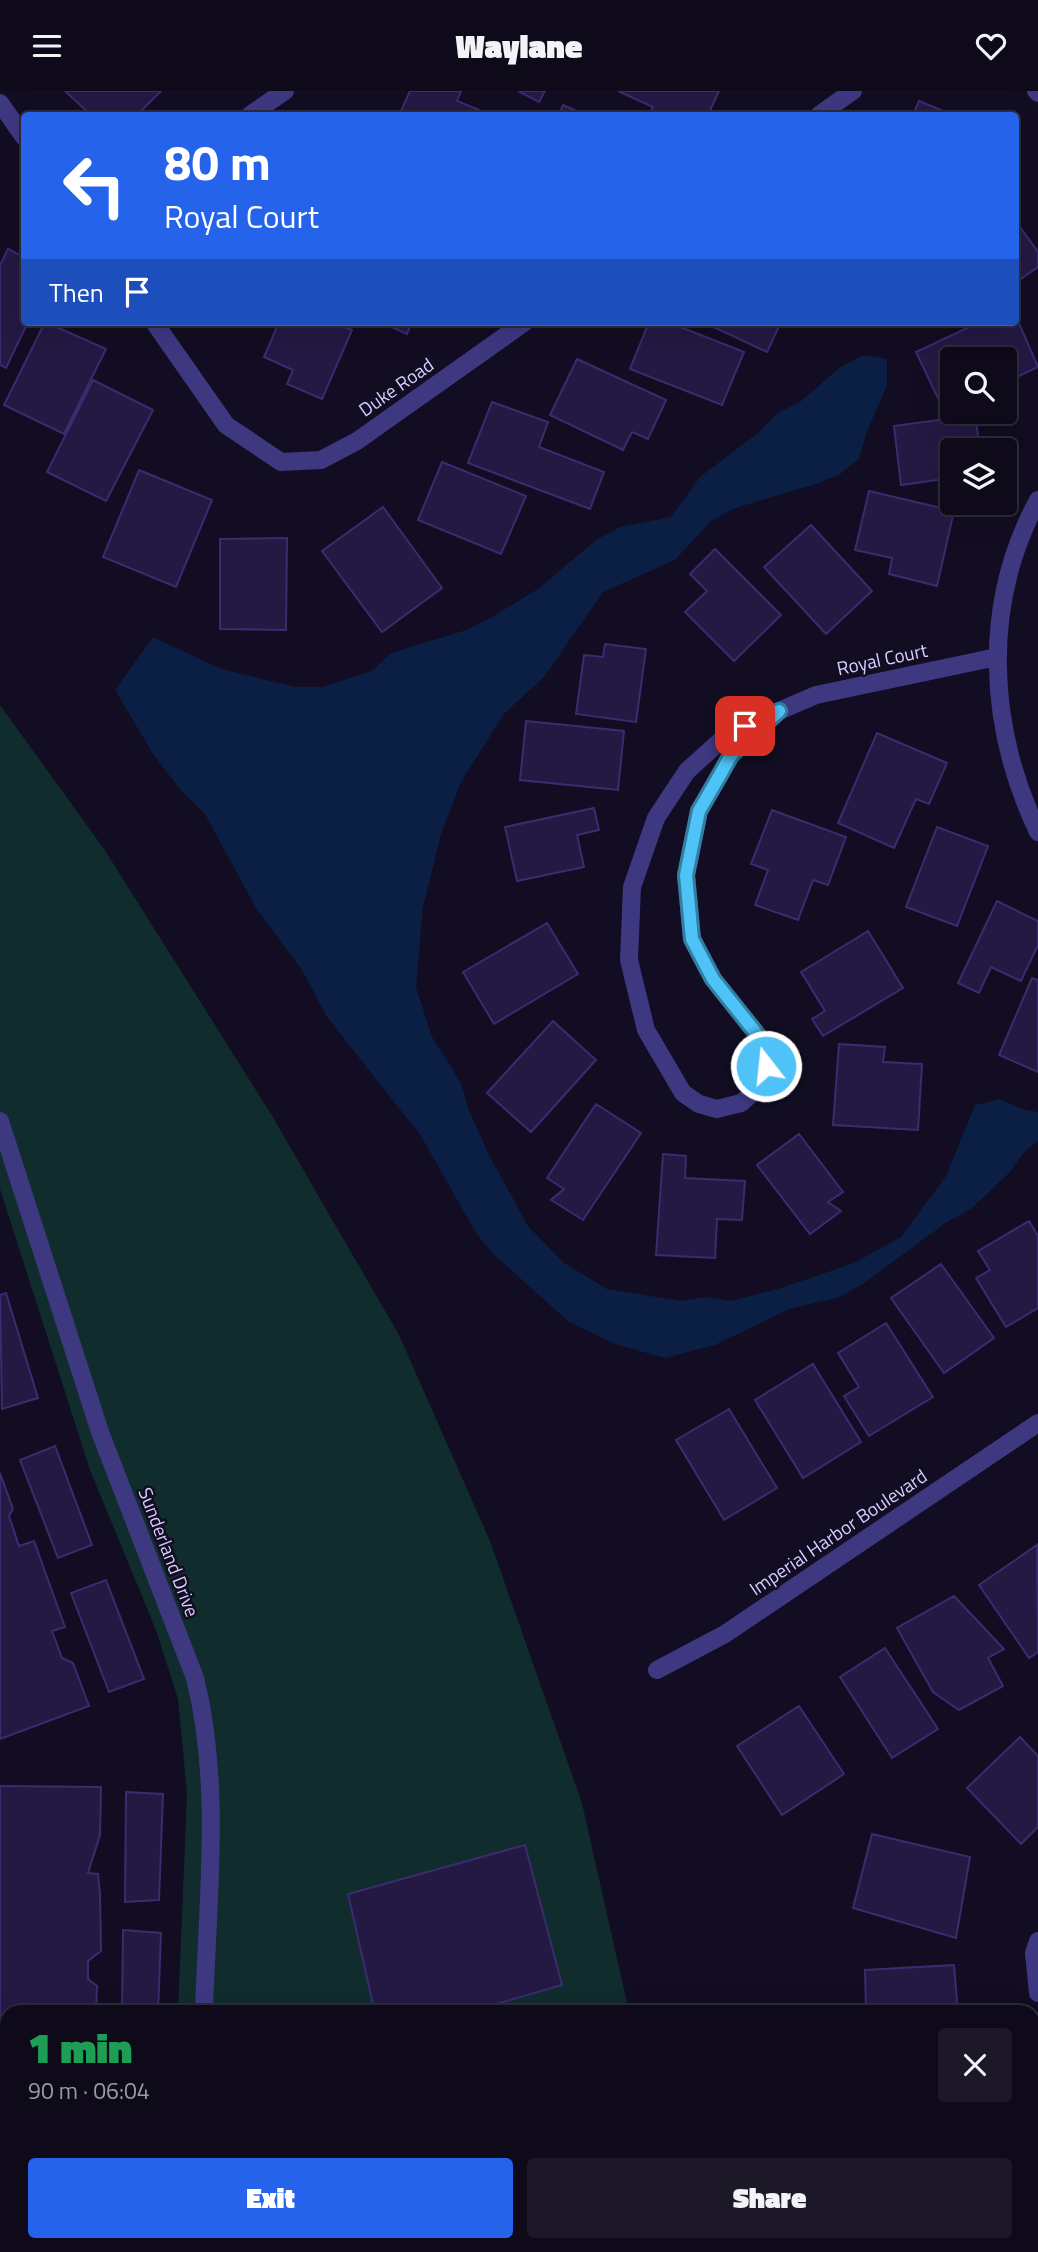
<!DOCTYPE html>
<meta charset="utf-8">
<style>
body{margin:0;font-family:"Titillium Web",sans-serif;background:#1c1827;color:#f1f3f6;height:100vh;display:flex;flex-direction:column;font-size:26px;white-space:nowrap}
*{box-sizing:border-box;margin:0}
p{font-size:23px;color:#9b9aa2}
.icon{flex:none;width:38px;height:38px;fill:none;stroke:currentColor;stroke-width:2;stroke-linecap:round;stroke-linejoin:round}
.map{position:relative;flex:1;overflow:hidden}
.drawer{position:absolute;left:0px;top:1914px;width:1040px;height:247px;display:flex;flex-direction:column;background:#0e0a1a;border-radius:21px 21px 0 0;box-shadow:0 7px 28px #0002,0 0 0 2px #2e2b39}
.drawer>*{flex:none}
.hud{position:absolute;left:21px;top:21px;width:998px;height:214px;border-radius:7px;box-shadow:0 7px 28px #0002,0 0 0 2px #2e2b39;background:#2563eb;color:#fff;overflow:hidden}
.buttons{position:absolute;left:940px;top:256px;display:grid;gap:14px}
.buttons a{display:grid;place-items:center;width:77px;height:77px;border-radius:7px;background:#0e0a1a;box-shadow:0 7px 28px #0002,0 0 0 2px #2e2b39;font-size:35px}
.pin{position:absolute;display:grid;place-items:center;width:60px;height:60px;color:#fff;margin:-30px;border-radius:14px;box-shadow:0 4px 10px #0006}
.me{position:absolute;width:77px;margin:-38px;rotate:344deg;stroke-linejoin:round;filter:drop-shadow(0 0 5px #0008)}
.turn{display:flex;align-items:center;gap:24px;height:147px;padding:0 28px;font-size:32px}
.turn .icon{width:91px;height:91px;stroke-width:2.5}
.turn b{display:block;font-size:49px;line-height:60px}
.then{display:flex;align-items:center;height:66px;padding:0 28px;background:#0003;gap:14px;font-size:26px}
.round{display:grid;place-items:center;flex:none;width:74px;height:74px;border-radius:7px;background:#1c1827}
.headline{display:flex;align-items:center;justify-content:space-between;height:119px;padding:0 28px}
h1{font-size:42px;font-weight:800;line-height:52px;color:#1e9e55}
.cta{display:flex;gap:14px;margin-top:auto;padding:14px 28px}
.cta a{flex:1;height:80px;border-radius:7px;background:#2563eb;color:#fff;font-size:28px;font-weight:800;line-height:80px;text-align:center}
.cta a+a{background:#1c1827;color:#f1f3f6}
header{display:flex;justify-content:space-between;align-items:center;height:91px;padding:0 28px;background:#0e0a1a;font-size:32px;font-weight:800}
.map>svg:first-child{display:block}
</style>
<header><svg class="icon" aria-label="menu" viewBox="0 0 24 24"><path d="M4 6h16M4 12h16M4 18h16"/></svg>Waylane<svg class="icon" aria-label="heart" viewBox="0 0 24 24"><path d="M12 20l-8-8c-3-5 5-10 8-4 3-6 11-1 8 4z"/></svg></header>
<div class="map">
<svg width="1038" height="2161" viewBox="0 0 1038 2161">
<rect width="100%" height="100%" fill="#120d22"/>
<path fill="#102c2c" d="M0 614 104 758 271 1023 399 1244 490 1450 582 1712 629 1921H178L187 1703 178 1608 156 1539 90 1379 0 1098Z
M287 2154H634V2161H288Z"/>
<path fill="#0b1e43" d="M863 264 887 268V294L866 343 859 368 840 383 816 393 735 417 711 430 675 469 603 501 544 586 504 623 461 691 441 743 423 817 416 896 432 946 461 992 468 1017 489 1064 528 1135 564 1172 607 1198 681 1210 706 1206 731 1210 781 1197 854 1172 901 1146 946 1085 975 1014 1000 1008 1022 1018 1038 1021V1050L1024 1061 1009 1082 971 1118 947 1131 863 1193 840 1206 789 1218 715 1254 665 1267 615 1253 569 1231 491 1161 476 1142 421 1045 327 926 302 879 256 817 205 723 183 702 153 663 115 599 153 546 221 578 296 596H323L372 580 391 562 466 539 492 526 538 498 596 449 620 436 671 426 700 386 759 341 778 322 801 310 839 277Z"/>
<path fill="#231943" stroke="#3b2b6f" stroke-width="2" d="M65 0H161L137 24H91Z
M410 0H461L457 10 491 24H399Z
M518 0H545L539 11Z
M618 0H719L708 24H649L653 16Z
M919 10 953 24H913Z
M563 14 586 24H559Z
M1015 129 1038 161V176L1015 192Z
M8 158 24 166V231H28L6 277 0 274V174Z
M1015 223 1038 276 1004 292V268H952V316L944 320 916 261 980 231H1015Z
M45 231 106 258 64 343 4 314Z
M279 231H332L352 239 322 308 287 293 293 279 264 266Z
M380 231H412L407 243Z
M649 231H668L744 261 722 314 630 278Z
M703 231H781L767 261Z
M577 268 666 309 648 348 632 341 623 359 550 324Z
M93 289 153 319 106 410 47 381Z
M492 311 548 331 539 356 604 381 590 418 468 372Z
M975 324 980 359H952V387L901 394 894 335Z
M442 371 526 405 501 463 418 429Z
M139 379 212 409 176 496 103 466Z
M869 400 954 420 937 495 889 483 892 467 855 459Z
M383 416 442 497 382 541 322 460Z
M811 434 872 500 826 543 764 476Z
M287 447 286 539 220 538V448Z
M715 458 781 524 734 570 685 521 707 500 690 483Z
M605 553 646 558 636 631 576 623 584 564 603 566Z
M526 630 624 640 618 699 520 689Z
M877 642 947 672 929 713 916 708 894 757 838 732Z
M594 717 599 739 577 744 584 776 517 790 505 736Z
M772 719 846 746 828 794 813 789 798 829 755 814 768 779 751 773Z
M937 736 988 755 957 835 906 816Z
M997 810 1038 830V854L1021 890 991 876 979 902 958 892Z
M547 832 578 883 494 933 463 881Z
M868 840 903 897 823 945 812 928 825 920 801 881Z
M1032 887 1038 889V981L999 964Z
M553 930 596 969 531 1041 487 1002Z
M839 953 885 956 883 971 922 973 918 1039 833 1034Z
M596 1013 641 1042 583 1129 551 1109 564 1098 547 1087Z
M799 1043 843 1101 828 1111 841 1120 810 1143 757 1074Z
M663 1063 686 1065 685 1087 745 1090 742 1129 717 1128 715 1167 656 1164Z
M1029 1130 1038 1145V1217L1006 1236 976 1187 990 1179 978 1160Z
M941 1173 994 1247 944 1282 891 1207Z
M6 1202 38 1307 2 1318 0 1204Z
M886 1232 933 1306 869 1345 844 1305 859 1296 838 1262Z
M813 1273 861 1351 803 1387 755 1309Z
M729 1318 777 1397 724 1429 676 1349Z
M55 1355 92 1454 58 1467 20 1369Z
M0 1382 13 1418 9 1425 19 1455 34 1450 65 1536 52 1540 62 1567 73 1572 89 1615 0 1648Z
M1037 1454 1038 1561 1029 1567 979 1494Z
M106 1489 144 1588 109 1601 71 1502Z
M954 1505 1004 1558 988 1567 1003 1595 959 1619 933 1601 897 1537Z
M885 1557 938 1638 892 1667 840 1586Z
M799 1615 844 1683 782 1724 737 1655Z
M1020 1646 1038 1665V1736L1021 1753 967 1697Z
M0 1695 101 1696 100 1744 88 1782 98 1783 100 1803 101 1860 88 1870V1888L97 1895 96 1922H7V1953H0Z
M126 1701 163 1703 159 1809 125 1811Z
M872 1743 970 1766 956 1847 853 1817Z
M525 1754 562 1894 468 1921 375 1922 348 1803Z
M123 1839 161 1842 158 1922H122Z
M954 1874 958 1922H866L865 1879Z
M1032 2153 1035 2161H937L935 2154Z"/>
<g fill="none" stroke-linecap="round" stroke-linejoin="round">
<path stroke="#3e3881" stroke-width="18" d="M1036 0 1038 2
M0 12 24 46
M250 24 285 0
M819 24 853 0
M154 231 226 334 281 371 321 369 357 350 525 231
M1038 409C981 514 988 636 1038 741
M779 620 731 664 699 720 686 784 692 848 713 888 760 947 766 975 758 997 741 1012 717 1018 699 1013 683 1002 646 939 629 869 632 796 656 727 687 680 728 643Z
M779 620 816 604 997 566
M0 1030 100 1341 195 1587C222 1695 207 1811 204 1922
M657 1579 725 1543 1038 1332
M1038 1850 1034 1862 1038 1902
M0 2028 7 2027
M0 2123H7
M493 2154 503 2161
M191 2161V2154
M475 2161 479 2154"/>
</g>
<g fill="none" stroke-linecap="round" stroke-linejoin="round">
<defs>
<path id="route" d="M745 635 779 620 731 664 721 682 699 720 686 784 692 848 713 888 760 947 766 975"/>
</defs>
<use href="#route" stroke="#337fa1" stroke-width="18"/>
<use href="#route" stroke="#4fc3f7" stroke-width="12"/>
</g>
<g text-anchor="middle" stroke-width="5" stroke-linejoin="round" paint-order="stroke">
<g font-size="19" fill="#d6ceff" stroke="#120d22">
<text transform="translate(396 296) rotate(-35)" y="7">Duke Road</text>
<text transform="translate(882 568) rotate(-12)" y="7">Royal Court</text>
<text transform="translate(838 1441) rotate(-34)" y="7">Imperial Harbor Boulevard</text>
<text transform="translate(169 1461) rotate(69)" y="7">Sunderland Drive</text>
</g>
</g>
</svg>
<div class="buttons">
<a><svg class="icon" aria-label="search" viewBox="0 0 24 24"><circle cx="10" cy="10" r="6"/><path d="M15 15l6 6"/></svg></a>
<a><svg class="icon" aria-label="layers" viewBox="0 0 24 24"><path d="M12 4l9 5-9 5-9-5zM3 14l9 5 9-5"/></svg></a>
</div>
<div class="pin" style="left:745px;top:635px;background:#d93025"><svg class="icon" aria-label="arrive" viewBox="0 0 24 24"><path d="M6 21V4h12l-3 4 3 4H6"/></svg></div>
<svg class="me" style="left:766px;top:975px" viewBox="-20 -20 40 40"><circle r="17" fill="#4fc3f7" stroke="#fff" stroke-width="3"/><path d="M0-11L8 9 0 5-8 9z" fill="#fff"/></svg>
<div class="hud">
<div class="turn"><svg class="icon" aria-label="left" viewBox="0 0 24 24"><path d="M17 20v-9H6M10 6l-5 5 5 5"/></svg><div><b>80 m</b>Royal Court</div></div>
<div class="then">Then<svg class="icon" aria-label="arrive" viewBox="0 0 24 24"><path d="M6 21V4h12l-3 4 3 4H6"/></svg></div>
</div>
<section class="drawer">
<div class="headline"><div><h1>1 min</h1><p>90 m · 06:04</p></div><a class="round"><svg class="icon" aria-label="close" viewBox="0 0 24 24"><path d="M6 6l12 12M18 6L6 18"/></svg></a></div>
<div class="cta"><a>Exit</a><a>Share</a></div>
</section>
</div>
